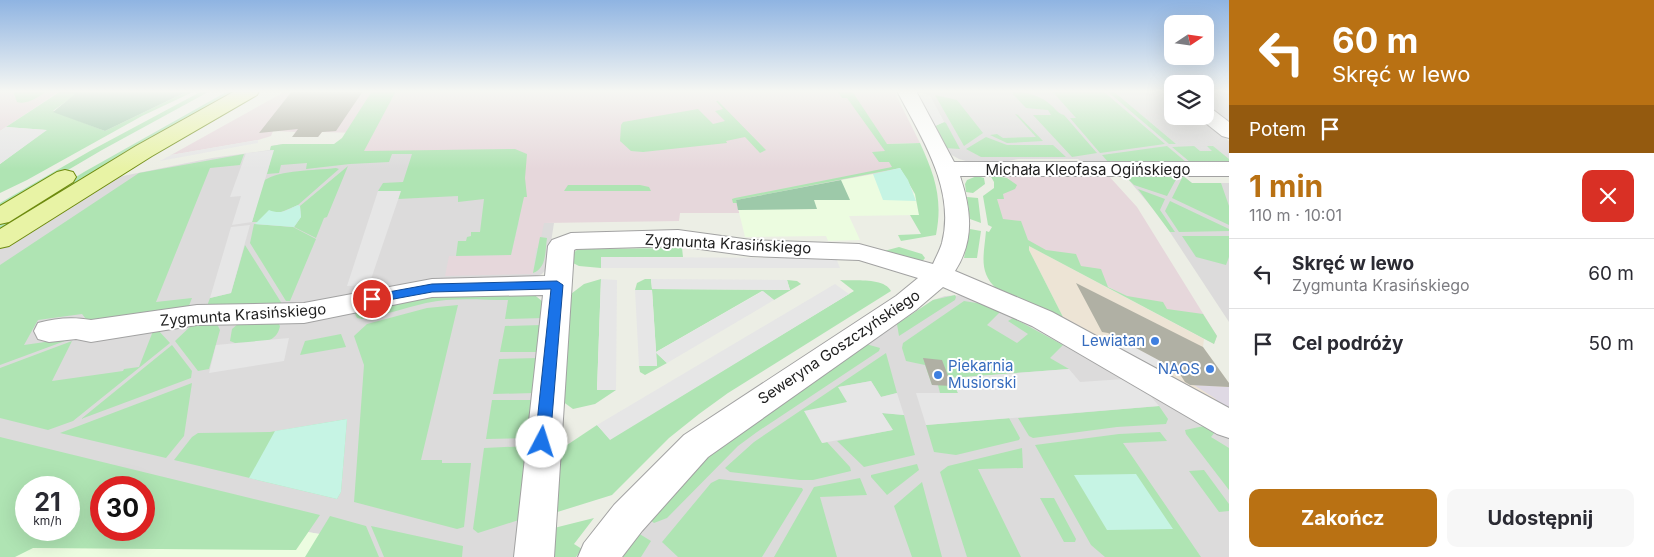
<!DOCTYPE html>
<html lang="pl">
<meta charset="utf-8">
<style>
body{margin:0;font-family:Inter,sans-serif;background:#f7f7f7;color:#2b2b33;height:100vh;display:flex;flex-direction:column;font-size:19px;white-space:nowrap}
*{box-sizing:border-box;margin:0}
p{font-size:16px;color:#7c7c81}
.icon{flex:none;width:28px;height:28px;fill:none;stroke:currentColor;stroke-width:2;stroke-linecap:round;stroke-linejoin:round}
.map{position:relative;flex:1;overflow:hidden}
.sheet{display:flex;flex-direction:column;background:#fff;width:425px}
.sheet>*{flex:none}
.top-card{background:#b97113;color:#fff;overflow:hidden}
.needle{width:32px;rotate:77deg}
.controls{position:absolute;left:1164px;top:15px;display:grid;gap:10px}
.controls a{display:grid;place-items:center;width:50px;height:50px;border-radius:10px;background:#fff;box-shadow:0 5px 20px #0002;font-size:25px}
.speed{position:absolute;left:15px;top:476px;display:flex;gap:10px;font-size:25px;font-weight:700;text-align:center}
.speed>*{display:grid;place-content:center;width:65px;height:65px;border-radius:50%;background:#fff;box-shadow:0 5px 20px #0002;line-height:1}
.speed small{font-size:12px;font-weight:400}
.speed .limit{border:8px solid #d22;background:#fff;color:#111}
.pin{position:absolute;display:grid;place-items:center;width:42px;height:42px;color:#fff;margin:-21px;border:2px solid #fff;border-radius:50%;box-shadow:0 1px 5px #0007}
.me{position:absolute;width:55px;margin:-28px;rotate:5deg;stroke-linejoin:round;filter:drop-shadow(0 0 4px #0008)}
.turn{display:flex;align-items:center;gap:18px;height:105px;padding:0 20px;font-size:22px}
.turn .icon{width:65px;height:65px;stroke-width:2.5}
.turn b{display:block;font-size:35px;line-height:42px}
.then{display:flex;align-items:center;height:48px;padding:0 20px;background:#0003;gap:10px;font-size:19px}
.round{display:grid;place-items:center;flex:none;width:52px;height:52px;border-radius:10px;background:#f7f7f7}
.overview{display:flex;align-items:center;justify-content:space-between;height:85px;padding:0 20px}
h1{font-size:30px;font-weight:700;line-height:38px;color:#b97113}
.action{display:flex;gap:10px;margin-top:auto;padding:10px 20px}
.action a{flex:1;height:58px;border-radius:10px;background:#b97113;color:#fff;font-size:20px;font-weight:700;line-height:58px;text-align:center}
.action a+a{background:#f7f7f7;color:#2b2b33}
ul{padding:0;list-style:none}
li{display:flex;align-items:center;gap:15px;height:70px;padding:0 20px;border-top:1px solid #e1e1e2}
li div{flex:1}
li b{display:block;font-size:19px}
li em{font-style:normal}
main{display:flex;flex:1;min-height:0}
.map>svg:first-child{display:block}
</style>
<main>
<div class="map">
<svg width="1229" height="557" viewBox="0 0 1229 557">
<rect width="100%" height="100%" fill="#eceee5"/>
<path fill="#dcdbdb" d="M915 91H1170L1172 94V116H1200L1229 141V165L1085 166 1078 159H1018L983 166 959 159 950 154 945 148 944 122 930 96Z
M1205 91H1229V128L1205 108Z
M283 144 513 152 519 223H554L547 268 542 274 533 278 532 293 543 302 518 557H332L338 537 144 505V488H26L0 497V248L113 178 212 158 270 150 271 146Z
M1181 174 1192 183H1229V322L1160 217 1127 178Z
M965 295 1001 307 1229 433V557H621L638 533 725 440 933 300 945 296Z"/>
<path fill="#ede4d5" d="M1029 246 1204 339 1203 347 1229 383V409L1158 370 1164 363 1105 341 1063 317 1029 250Z"/>
<path fill="#e6d7db" d="M0 91H60L0 131Z
M286 91H894L920 143 884 144 900 168 740 213H680L679 221 544 223 539 248H536L533 274 445 276 449 256 511 255 519 223 513 152 348 155 359 133 322 132 318 137H293L296 132 273 131 271 136 258 140 171 155Z
M1107 174 1137 207 1217 336 1214 344 1005 231 993 191 1010 179 999 175Z"/>
<path fill="#ecfce0" d="M873 174 915 194 919 215 849 216 860 240 828 241 826 236 745 237 736 200Z
M0 497 26 530H144V505L338 537 332 557H0Z"/>
<path fill="#afe4b3" fill-rule="evenodd" d="M13 91H47C38 97 28 105 17 102Z
M188 91H195L142 116 27 180 0 193V164L46 130 6 127 58 93 76 94 53 111 105 131Z
M202 91H210L102 150 0 210V203L90 151Z
M228 91H242L0 233V224L84 172Z
M372 91H396L364 151 515 149 527 154 525 178 527 197H524L511 255 456 256 458 241H466L467 237 471 236V232H480L484 199 458 202V196L398 199 400 191H378L383 183 403 182 412 154H392L389 162 350 164 306 169 307 163 281 165 279 173 267 174 273 150H270L271 146 283 144H334L342 138Z
M837 91H852L887 144 920 143C935 176 943 199 936 235L901 241 898 235 921 234 910 215H919L915 194 900 168 736 200 737 203H733L732 199 735 198 892 167 889 162H879L872 152 885 151 847 98H842Z
M1010 91C1024 91 1040 95 1051 105 1056 109 1057 113 1064 115L1097 153 1072 157 1033 115H1051L1048 110 1026 108Z
M1052 91H1103L1165 144 1100 153 1070 118H1076Z
M1107 91H1113L1176 144H1169Z
M935 95 957 100 983 133 964 146Z
M716 101H718L766 150 760 153 745 137 726 141 727 143 643 152 631 151 620 141 621 125 623 122 698 109 713 124 725 121 715 111 723 109Z
M1015 114 1018 115 1043 141 1007 143 990 135 997 134 1003 138 1036 137Z
M944 122 946 123 960 149 945 148 935 126Z
M986 137 1007 145H1053L1066 157H981L966 149Z
M1167 146 1186 162 1109 163 1102 155Z
M1194 146 1200 151H1212L1207 146H1213L1229 159V162H1190L1172 147Z
M244 154 240 165 210 168 156 302 192 298 187 311 97 326 86 319 82 314 38 320 24 345 66 339 65 341 0 365V265L139 173Z
M348 166 327 217 324 218 316 238 294 227 301 217 300 206Z
M336 168 339 169 298 205 258 222H252L263 181C282 169 313 171 336 168Z
M1179 174 1167 196 1134 185 1127 178 1131 175Z
M990 175 1007 178 1017 185 1015 189 1003 194 1004 199H997L1003 219 1021 221 1028 240 1046 250 1076 254 1081 266 1101 269 1108 287 1127 296 1163 302 1167 309 1203 314 1217 336 1214 344 1029 246V250L1063 317 997 289C978 272 984 255 986 231L989 232 992 227 988 225 983 196 994 188V182Z
M977 176 984 178 985 184 973 193 966 192 965 184 967 180Z
M1183 176 1192 183H1221L1229 206V225L1172 198Z
M568 185H640L649 187 651 191H564Z
M1138 189 1165 199 1160 210 1175 232H1170Z
M967 197 978 198 981 223 970 219Z
M1170 201 1229 229V231L1179 232 1165 211Z
M254 224 293 227 316 239 290 301H286L250 243Z
M970 229 981 231 977 258H964Z
M1182 236H1229V257L1226 265 1196 257Z
M540 237 547 238C545 251 547 268 533 273Z
M245 245 284 307 207 306 210 298 231 293Z
M899 247 922 254 925 258 921 263 884 251Z
M682 248 683 257H602L601 268 579 266 573 263 571 255 578 249Z
M601 279 597 390H616L595 404 573 409 562 401 567 297 584 284Z
M645 279H651L652 289 790 290 787 280 797 281 801 284 774 300 762 291 656 352 667 363 645 375 640 372 639 366H657L652 290H635L637 283Z
M840 280C854 281 884 277 891 291L728 393 699 414 669 438 612 495 551 514 558 451 597 425 610 439 854 291Z
M532 293 543 302V318L505 319 508 300C481 300 452 297 426 303 405 308 384 315 362 319L357 318 353 310 410 297Z
M955 295 956 297 955 300 899 336 897 324 933 300Z
M964 301 983 304 1000 312 987 325 1017 343 1028 334 1008 321 1013 318 1063 345 1050 358 1069 369 952 378 958 393H940L938 385H932L925 365 906 361 902 348 903 343Z
M458 305 421 460H442V463H471L464 527 457 529 354 502 364 365 354 336 367 324 427 308Z
M194 323 217 324 220 330 209 369 198 371 175 341Z
M239 323H278L280 326C276 347 253 342 235 343L230 341 232 329Z
M542 325 538 352H500L505 326Z
M158 330 170 343 73 421 48 430 0 418V368L72 341 52 381 123 371 124 369 139 367 153 331Z
M341 334 346 347 300 355 305 341Z
M866 344 880 348 879 351 757 432 738 446 667 518 654 523 649 519 725 440Z
M172 345 192 371 191 378 81 419Z
M886 353 897 393 881 397 871 381 839 387 848 402 822 443 827 442 850 467 851 471 813 480H800L730 472 725 468 754 442Z
M538 358 534 393 493 394 499 359Z
M192 383 184 436 166 458 60 433Z
M492 400H534L530 438 486 439Z
M1159 406 1168 419 1166 424 1117 427 1033 438 1029 436 1018 418Z
M882 413 904 415 915 455 864 467 837 441 892 430Z
M1009 418 1020 438 1019 440 956 455 934 452 926 425Z
M347 419 341 492 337 499 174 460 192 437 198 433 270 432Z
M1204 426 1215 432 1211 437 1229 448V490L1186 434 1185 430Z
M1160 432 1167 441 1123 443 1201 557H1105L1091 545 1035 445 1119 434Z
M0 437 320 515 296 550 33 548 15 557H0ZM26 488H69V530H26ZM101 488H144V530H101Z
M529 446 522 519 478 533 473 529 484 448Z
M1022 448 1023 468 978 469 1021 557H967L940 472 948 466Z
M917 464 919 470 887 495 871 477V475Z
M1204 470 1229 504V511L1219 512 1189 471Z
M860 478 867 495 820 497 837 557H774L814 487Z
M719 479 802 488 803 490 762 557H678L662 542 711 483Z
M922 482 942 557H912L894 506Z
M1040 498H1054L1076 539 1075 542H1064Z
M330 516 366 526 379 557H305Z
M594 518 574 544 582 549 576 557H548L550 529Z
M371 526 463 546 462 557H384Z
M638 533 651 541 641 557H621Z"/>
<path fill="#9dc9a9" d="M60 91H188L105 131 53 112 75 94 58 93Z
M841 180 850 200H814L817 209 738 210 736 200Z"/>
<path fill="#c6f4e4" d="M900 168 908 180 916 201 883 200 873 174Z
M298 205 300 206 301 217 294 227 255 224 269 210C281 215 287 210 298 205Z
M347 419 341 492 337 499 249 478 275 431Z
M1136 474 1173 529 1107 530 1074 475Z"/>
<path fill="#e6e6e6" d="M925 94 930 96 944 122 935 126 918 96Z
M6 127 47 130 0 164V131Z
M258 140V143L160 161 171 155Z
M274 150 252 222 232 225 241 196 230 197 246 153Z
M378 191H401L369 285 347 286Z
M250 225 231 293 210 298 231 227Z
M601 257 836 258 840 268H601Z
M601 279 617 280 616 390H597Z
M651 279 787 280 790 290 652 289Z
M835 284 849 294 610 440 597 425Z
M635 290H652L656 352 763 291 774 300 667 363 656 353 657 366H639Z
M1111 334 1164 363 1158 370 1105 341Z
M289 338 284 361 209 373 216 345Z
M1069 369 1080 382 1124 379 1147 392 1159 406 926 425 916 393H958L951 378Z
M871 381 881 397 897 393 904 415 882 413 893 430 822 443 804 411 847 402 838 387Z"/>
<path fill="#dfd9e4" d="M1194 385 1229 387V409L1214 401 1216 399Z"/>
<path fill="#b0b0a4" d="M292 91H363L336 131 322 132 318 137H292L298 129 259 133Z
M1076 283 1203 347 1229 383V387L1190 385 1185 382 1176 368H1167L1164 363 1108 333 1102 332Z
M923 358 942 360 952 386 932 385Z"/>
<g fill="none" stroke-linecap="round" stroke-linejoin="round">
<defs>
<path id="minor" d="M897 91H916L954 162H1229V176H960C971 209 975 240 955 271L1052 312 1229 408V438L1217 434 1032 326 943 287 916 310 708 457 642 531 622 557H578L584 543 614 505 684 435 896 296 918 278 859 260 751 256 678 246 576 249 574 250 554 557H514L543 295 432 297 304 323 197 325 91 342 76 339 49 342 38 339 34 331 38 323C56 318 73 317 91 320L197 305 304 303 432 279 545 276 548 246 552 240 571 233 678 230 751 240 859 244 933 264C936 257 940 250 942 243 956 189 921 137 897 91Z
M1205 107 1212 109 1229 122V138L1222 136 1198 117 1205 116Z"/>
<path id="major" d="M235 91H259L257 95 152 156 9 246 0 248V229L136 146Z
M65 170 73 172 76 177 73 182 9 222 0 224V206L57 172Z"/>
</defs>
<use href="#minor" stroke="#a2a2a2" stroke-width="2"/>
<use href="#major" stroke="#6d8a0e" stroke-width="2"/>
<use href="#minor" fill="#fff" fill-rule="evenodd"/>
<use href="#major" fill="#e8f3a5" fill-rule="evenodd"/>
</g>
<linearGradient id="sky" x2="0" y2="1"><stop stop-color="#8fb4e2"/><stop offset="0.54" stop-color="#f6f7f3"/><stop offset="1" stop-color="#f6f7f3" stop-opacity="0"/></linearGradient>
<rect width="1229" height="169" fill="url(#sky)"/>
<path fill="#1a73e8" stroke="#114b97" d="M557 281 563 285 550 442 547 446 542 448 537 446 535 442 551 289 432 292 372 303 366 299 372 295 432 284Z"/>
<g fill="#3f7fe0" stroke="#fff" stroke-width="2">
<circle cx="1155" cy="341" r="5"/>
<circle cx="1210" cy="369" r="5"/>
<circle cx="938" cy="375" r="5"/>
</g>
<g text-anchor="middle" stroke-width="4" stroke-linejoin="round" paint-order="stroke">
<g font-size="15" fill="#1e1e1e" stroke="#fff">
<text x="1088" y="175">Michała Kleofasa Ogińskiego</text>
<text transform="translate(728 244) rotate(3)" y="5">Zygmunta Krasińskiego</text>
<text transform="translate(243 315) rotate(-4)" y="5">Zygmunta Krasińskiego</text>
<text transform="translate(839 347) rotate(-34)" y="5">Seweryna Goszczyńskiego</text>
</g>
<g font-size="15" fill="#366cbe" stroke="#fff" text-anchor="end">
<text x="1145" y="346">Lewiatan</text>
<text x="948" y="371" text-anchor="start">Piekarnia<tspan x="948" dy="17">Musiorski</tspan></text>
<text x="1200" y="374">NAOS</text>
</g>
</g>
</svg>
<div class="controls">
<a><svg class="needle" viewBox="-14 -14 28 28"><path d="M0-13l5 13h-10z" fill="#e53935"/><path d="M0 13l5-13h-10z" fill="#7c7c81"/></svg></a>
<a><svg class="icon" aria-label="layers" viewBox="0 0 24 24"><path d="M12 4l9 5-9 5-9-5zM3 14l9 5 9-5"/></svg></a>
</div>
<div class="speed"><div>21<small>km/h</small></div><div class="limit">30</div></div>
<div class="pin" style="left:372px;top:299px;background:#d93025"><svg class="icon" aria-label="arrive" viewBox="0 0 24 24"><path d="M6 21V4h12l-3 4 3 4H6"/></svg></div>
<svg class="me" style="left:542px;top:442px" viewBox="-20 -20 40 40"><circle r="19" fill="#fff"/><path d="M0-13L10 11 0 6-10 11z" fill="#1a73e8"/></svg>
</div>
<section class="sheet">
<div class="top-card">
<div class="turn"><svg class="icon" aria-label="left" viewBox="0 0 24 24"><path d="M17 20v-9H6M10 6l-5 5 5 5"/></svg><div><b>60 m</b>Skręć w lewo</div></div>
<div class="then">Potem<svg class="icon" aria-label="arrive" viewBox="0 0 24 24"><path d="M6 21V4h12l-3 4 3 4H6"/></svg></div>
</div>
<div class="overview"><div><h1>1 min</h1><p>110 m · 10:01</p></div><a class="round" style="background:#d93025;color:#fff"><svg class="icon" aria-label="close" viewBox="0 0 24 24"><path d="M6 6l12 12M18 6L6 18"/></svg></a></div>
<ul>
<li><svg class="icon" aria-label="left" viewBox="0 0 24 24"><path d="M17 20v-9H6M10 6l-5 5 5 5"/></svg><div><b>Skręć w lewo</b><p>Zygmunta Krasińskiego</p></div><em>60 m</em></li>
<li><svg class="icon" aria-label="arrive" viewBox="0 0 24 24"><path d="M6 21V4h12l-3 4 3 4H6"/></svg><div><b>Cel podróży</b></div><em>50 m</em></li>
</ul>
<div class="action"><a>Zakończ</a><a>Udostępnij</a></div>
</section>
</main>
